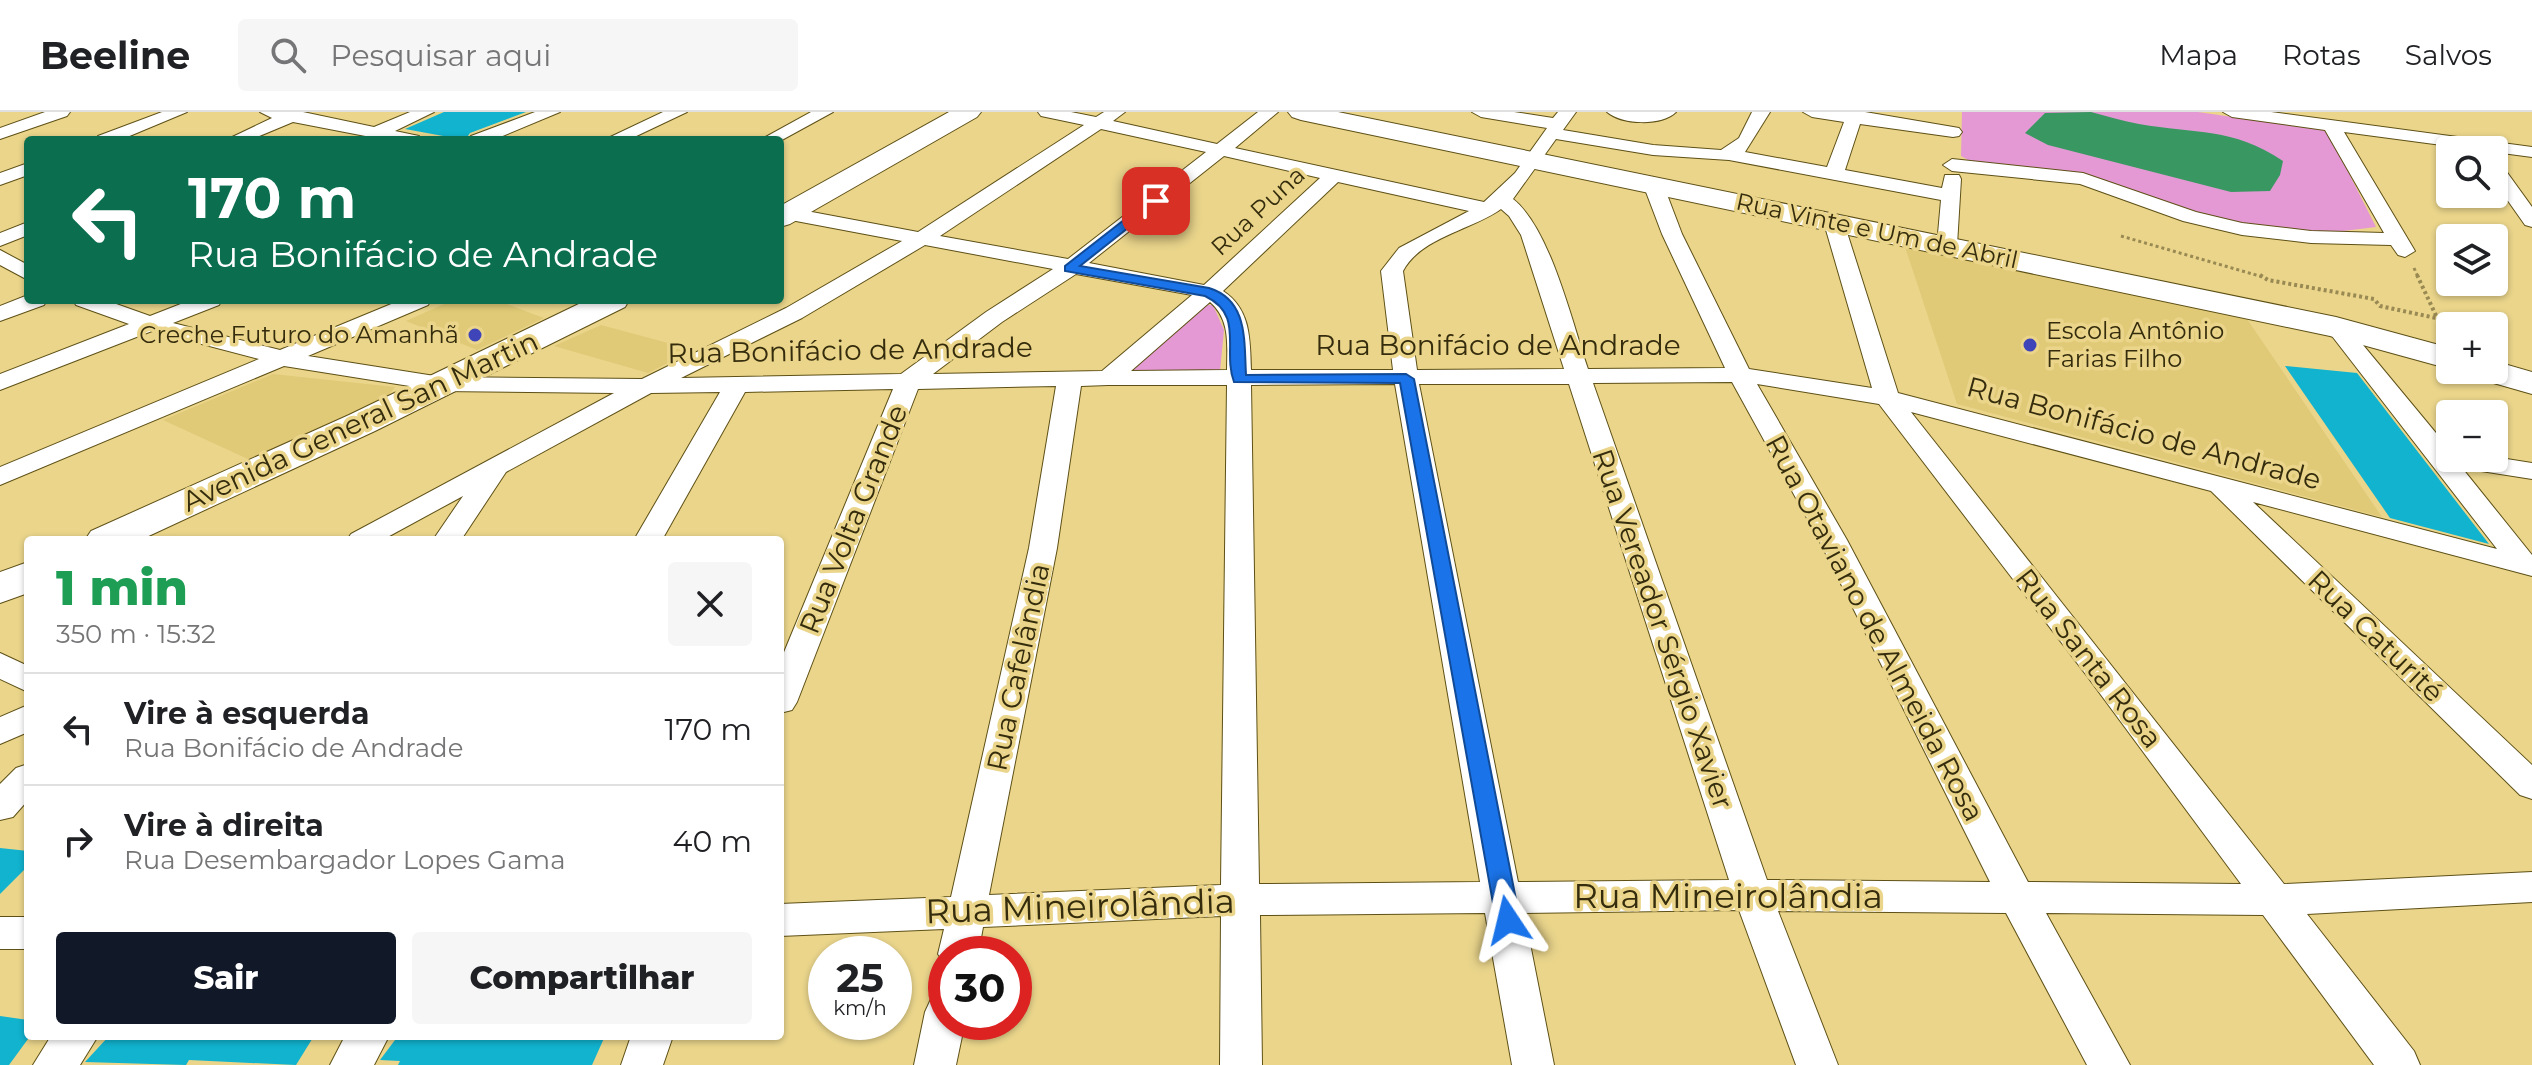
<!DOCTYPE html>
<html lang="pt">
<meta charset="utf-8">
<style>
body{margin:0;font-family:Montserrat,sans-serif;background:#f6f6f6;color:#202124;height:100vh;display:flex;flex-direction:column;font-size:30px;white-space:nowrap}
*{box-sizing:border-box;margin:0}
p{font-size:26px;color:#757577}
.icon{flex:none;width:44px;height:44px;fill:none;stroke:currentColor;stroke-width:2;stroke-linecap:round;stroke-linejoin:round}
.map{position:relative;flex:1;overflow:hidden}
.panel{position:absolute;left:24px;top:424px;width:760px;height:504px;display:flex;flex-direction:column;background:#fff;border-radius:8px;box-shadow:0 2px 6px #0004}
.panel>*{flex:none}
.banner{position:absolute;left:24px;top:24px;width:760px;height:168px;border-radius:8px;box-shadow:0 2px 6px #0004;background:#0b6e4f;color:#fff;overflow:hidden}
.fabs{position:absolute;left:2436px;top:24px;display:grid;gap:16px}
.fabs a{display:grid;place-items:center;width:72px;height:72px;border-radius:8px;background:#fff;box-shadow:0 2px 6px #0004;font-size:40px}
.speed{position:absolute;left:808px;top:824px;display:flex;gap:16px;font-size:40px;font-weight:700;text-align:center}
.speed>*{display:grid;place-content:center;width:104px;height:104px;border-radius:50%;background:#fff;box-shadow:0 2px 6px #0004;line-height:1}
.speed small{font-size:20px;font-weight:400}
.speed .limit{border:12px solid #d22;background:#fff;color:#111}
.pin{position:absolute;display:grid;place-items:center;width:68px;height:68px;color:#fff;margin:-34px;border-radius:16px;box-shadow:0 4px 12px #0006}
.me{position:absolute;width:88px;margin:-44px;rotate:350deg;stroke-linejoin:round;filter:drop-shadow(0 0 6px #0008)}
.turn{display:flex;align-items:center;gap:28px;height:168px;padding:0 32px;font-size:36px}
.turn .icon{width:104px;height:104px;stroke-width:2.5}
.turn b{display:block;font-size:56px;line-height:68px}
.round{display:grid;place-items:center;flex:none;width:84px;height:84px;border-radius:8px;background:#f6f6f6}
.summary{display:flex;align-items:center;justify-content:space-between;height:136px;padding:0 32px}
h1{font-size:48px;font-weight:800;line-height:60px;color:#1e9e55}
.button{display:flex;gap:16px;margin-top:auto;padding:16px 32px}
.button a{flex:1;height:92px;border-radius:8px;background:#111827;color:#fff;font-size:32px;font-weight:800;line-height:92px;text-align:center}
.button a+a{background:#f6f6f6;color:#202124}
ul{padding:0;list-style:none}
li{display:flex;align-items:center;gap:24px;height:112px;padding:0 32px;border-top:2px solid #e0e0e0}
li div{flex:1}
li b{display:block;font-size:30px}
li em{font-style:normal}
header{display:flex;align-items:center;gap:48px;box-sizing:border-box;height:112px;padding:0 40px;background:#fff;border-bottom:2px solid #e0e0e0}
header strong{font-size:38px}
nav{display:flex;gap:44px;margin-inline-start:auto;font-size:28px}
.search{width:560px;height:72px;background:#f6f6f6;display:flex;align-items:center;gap:20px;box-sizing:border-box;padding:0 28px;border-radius:8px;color:#757577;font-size:30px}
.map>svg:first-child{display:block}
</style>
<header>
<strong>Beeline</strong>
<div class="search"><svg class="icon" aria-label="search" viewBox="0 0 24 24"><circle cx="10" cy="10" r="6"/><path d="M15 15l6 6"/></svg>Pesquisar aqui</div>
<nav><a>Mapa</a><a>Rotas</a><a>Salvos</a></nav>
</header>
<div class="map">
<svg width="2532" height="953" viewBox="0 0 2532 953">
<rect width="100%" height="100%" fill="#ead58b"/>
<path fill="#e0ca77" d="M1905 135 2247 207 2382 405 1957 292Z
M453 188H496L544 206 477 238 406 209Z
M601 213 694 238 648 261 554 234Z
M273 262 395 275 388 284 250 348 163 308Z"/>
<path fill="#e499d4" d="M1962 0H2198L2322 18 2328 20 2376 115 2319 122 2239 114 2106 72 1968 48 1961 44Z
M1206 193H1213L1224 218 1220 259 1134 261 1129 258Z"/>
<path fill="#399861" d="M2091 0C2107 4 2123 9 2139 12 2196 22 2232 15 2283 49L2280 63 2270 79 2231 80 2048 33 2025 21 2045 1Z"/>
<path fill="#11b3cf" d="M444 0H526L470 21 465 28 405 17Z
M2285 254 2357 261 2489 432 2390 406Z
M0 736 28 739V754L0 782Z
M0 904 28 908V927L9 953H0Z
M109 924H314L296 953 189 948 186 953 85 950Z
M398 924H605L592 953H398L400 949 380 948Z"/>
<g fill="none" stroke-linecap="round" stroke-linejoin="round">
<defs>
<path id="street" d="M45 0H70L67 4 0 27V16Z
M162 0H187L120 28H95L98 24Z
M260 0H303L374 15 410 0H434L395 19 419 24 422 28H386L293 10 250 28H226L272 6Z
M535 0H560L493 28H468L471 24Z
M663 0H687L628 28H604Z
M811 0H833L780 29 760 28Z
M1038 0H1071L1096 5 1104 0H1125L1113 9 1217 32 1258 0H1278L1235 36 1484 90 1515 61 1547 16 1481 5 1472 0H1514L1553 6 1558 0H1576L1563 18 1653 33 1721 38 1739 26 1752 0H1770L1745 40 1827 55 1844 10 1812 5 1803 0H1865L1959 16 1962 20 1959 24 1953 25 1860 12 1845 58 1942 76 1945 63H1959L1961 67 1957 133 1947 139 1937 133 1941 88 1729 48 1653 43 1556 27 1513 87C1550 116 1572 210 1588 257L1725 256 1662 122 1643 72 1653 66 1663 72 1682 122 1749 257 1872 276 1824 111 1834 105 1844 111 1898 281 2497 437 2325 215 2328 210H2344L2450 338V346L2494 345 2532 351V367L2462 356 2532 443V464L2253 390 2532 653V687L2520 683 2211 379 1911 300 2284 772 2532 760V790L2307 802 2414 939 2420 953H2374L2263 803 2046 801 2130 953H2087L2006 801 1778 799 1838 953H1796L1739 798 1524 801 1554 953H1512L1485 801 1260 803 1262 953H1220L1221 804 983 815 978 842H946V854L938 842 944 817 780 824V792L951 785 1029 436 1056 274 918 277 797 590 792 598 780 601V550L893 277 745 280 662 428H634L720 280 651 281 506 360 461 428H433L463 384 382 428H347L351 422 614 281 441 279 284 254 0 373V355L259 247 152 219 0 278V262L129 212 76 193 73 188H105L150 204 191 188H222L219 193 173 211 280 238 401 188H431L428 193 308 244 441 265 642 267 786 196 902 129 780 106V94L918 120 1084 13 1041 4ZM1101 17 1206 40 1068 147 940 124ZM1224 44 1320 66 1204 173 1089 151ZM1338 70 1469 99 1399 136 1381 159 1393 258H1251C1250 228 1251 197 1223 179ZM1501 97 1509 104 1521 123 1564 257 1417 258 1403 159C1421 125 1472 118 1501 97ZM925 133 1053 157 986 200 901 262 681 266 802 206ZM1076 162 1192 183 1102 259 933 262 1002 210ZM1210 190C1231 208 1227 234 1227 258L1131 259ZM1732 270 1819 428 1990 770 1767 768 1593 271ZM1395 272 1480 770 1259 772 1251 273ZM1419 272H1569L1729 768 1518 770ZM1757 272 1879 292 2087 564 2241 772 2028 770 1847 428ZM1108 273H1227L1221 773 989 783 1057 436 1081 274Z
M1607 0H1676C1662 14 1622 13 1607 0Z
M2223 0H2271L2532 35V45L2344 20 2415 139 2405 145 2398 143 2391 133 2311 131 2242 123 2183 109 2080 72 1952 59 1943 53 1952 47 2083 61 2196 100 2242 111 2311 119 2384 121 2325 18 2232 5Z
M2494 50 2501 52 2532 95V115L2525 113 2494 69Z
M28 51V63L0 73V61Z
M28 110V123L0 134V121Z
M0 138 28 153V168L0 153Z
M28 183V188H47L44 193 0 209V194Z
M0 541 28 554V580L0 567Z
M28 593V620L0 632V605Z
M28 652V688L13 705 0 708V672L16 656Z
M0 805H28V837H0Z
M946 882V910H965L956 953H914L925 900 931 887Z
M51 924H98L80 953H33Z
M345 924H389L374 953H330Z
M631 924H673L663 953H621Z"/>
<path id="primary" d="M949 0H981L977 5 790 112 780 115V94Z
M1288 0H1338L2336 205 2450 236V257L2330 224 1301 8 1292 5Z
M587 188H629L625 195 375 319 140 428H85L91 419 349 303Z
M2494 249 2532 260V282L2476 266 2471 258H2494Z
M28 450V481L0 491V460Z"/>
</defs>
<use href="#street" stroke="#5e5016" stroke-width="2"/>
<use href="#primary" stroke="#5e5016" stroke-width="2"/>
<path stroke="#998952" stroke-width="3" stroke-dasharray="3 3" stroke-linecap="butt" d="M2121 124 2263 165
M2414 156 2418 165"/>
<path stroke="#998952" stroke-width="4" stroke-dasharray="3 3" stroke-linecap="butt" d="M2260 163 2268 168 2374 187 2380 194 2436 206
M2417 163 2440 212 2438 216"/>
<use href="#street" fill="#fff" fill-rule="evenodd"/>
<use href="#primary" fill="#fff" fill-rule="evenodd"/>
</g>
<path fill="#1a73e8" stroke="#114b97" stroke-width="2" d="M1152 86 1162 89 1080 154 1209 176C1248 188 1244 228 1246 263L1406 262 1414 267 1520 808 1516 815 1508 818 1500 815 1496 808 1400 271 1234 270C1222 238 1245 203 1205 184L1065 159V154Z"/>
<g fill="#3f44b8" stroke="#ead58b" stroke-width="3">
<circle cx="475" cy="223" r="8"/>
<circle cx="2030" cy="233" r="8"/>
</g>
<g text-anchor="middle" stroke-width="7" stroke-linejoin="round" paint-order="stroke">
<g font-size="24" fill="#342c0c" stroke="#ead58b">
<text transform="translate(1258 99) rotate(-43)" y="8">Rua Puna</text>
<text transform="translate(1877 119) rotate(12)" y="8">Rua Vinte e Um de Abril</text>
</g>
<g font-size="24" fill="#342c0c" stroke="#ead58b" text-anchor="start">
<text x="2046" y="227">Escola Antônio<tspan x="2046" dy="28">Farias Filho</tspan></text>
<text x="459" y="231" text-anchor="end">Creche Futuro do Amanhã</text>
</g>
<g font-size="28" fill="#342c0c" stroke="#ead58b">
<text x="1498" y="243">Rua Bonifácio de Andrade</text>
<text transform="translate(850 238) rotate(-1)" y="10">Rua Bonifácio de Andrade</text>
<text transform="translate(360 309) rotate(-25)" y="10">Avenida General San Martin</text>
<text transform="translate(2144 321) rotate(15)" y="10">Rua Bonifácio de Andrade</text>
<text transform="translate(853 407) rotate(-68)" y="10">Rua Volta Grande</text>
<text transform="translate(1875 516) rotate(62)" y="10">Rua Otaviano de Almeida Rosa</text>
<text transform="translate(1663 517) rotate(71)" y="10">Rua Vereador Sérgio Xavier</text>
<text transform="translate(2376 524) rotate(44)" y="10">Rua Caturité</text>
<text transform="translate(2089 546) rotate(52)" y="10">Rua Santa Rosa</text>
<text transform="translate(1018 555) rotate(-78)" y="10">Rua Cafelândia</text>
</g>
<g font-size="34" fill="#342c0c" stroke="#ead58b">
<text x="1728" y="796">Rua Mineirolândia</text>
<text transform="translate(1080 794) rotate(-2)" y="12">Rua Mineirolândia</text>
</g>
</g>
</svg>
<div class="fabs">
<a><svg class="icon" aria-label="search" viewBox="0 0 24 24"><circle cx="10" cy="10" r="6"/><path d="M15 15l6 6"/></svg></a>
<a><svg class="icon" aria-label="layers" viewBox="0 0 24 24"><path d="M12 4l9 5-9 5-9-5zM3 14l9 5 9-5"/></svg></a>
<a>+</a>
<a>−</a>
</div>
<div class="speed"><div>25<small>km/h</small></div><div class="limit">30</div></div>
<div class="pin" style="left:1156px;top:89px;background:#d93025"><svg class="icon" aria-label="arrive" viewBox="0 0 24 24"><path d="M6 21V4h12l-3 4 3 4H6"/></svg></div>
<svg class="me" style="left:1508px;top:808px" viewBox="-20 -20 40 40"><path d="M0-17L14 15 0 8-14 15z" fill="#1a73e8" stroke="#fff" stroke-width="4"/></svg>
<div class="banner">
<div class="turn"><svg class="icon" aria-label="left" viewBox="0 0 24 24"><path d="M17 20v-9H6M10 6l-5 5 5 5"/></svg><div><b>170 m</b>Rua Bonifácio de Andrade</div></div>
</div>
<section class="panel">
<div class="summary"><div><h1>1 min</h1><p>350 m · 15:32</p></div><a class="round"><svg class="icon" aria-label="close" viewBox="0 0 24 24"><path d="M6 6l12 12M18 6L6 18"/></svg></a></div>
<ul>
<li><svg class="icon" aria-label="left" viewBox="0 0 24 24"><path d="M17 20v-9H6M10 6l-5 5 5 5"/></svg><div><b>Vire à esquerda</b><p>Rua Bonifácio de Andrade</p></div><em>170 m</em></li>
<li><svg class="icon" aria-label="right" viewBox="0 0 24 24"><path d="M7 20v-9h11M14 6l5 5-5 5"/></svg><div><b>Vire à direita</b><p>Rua Desembargador Lopes Gama</p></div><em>40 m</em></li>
</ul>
<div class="button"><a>Sair</a><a>Compartilhar</a></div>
</section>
</div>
